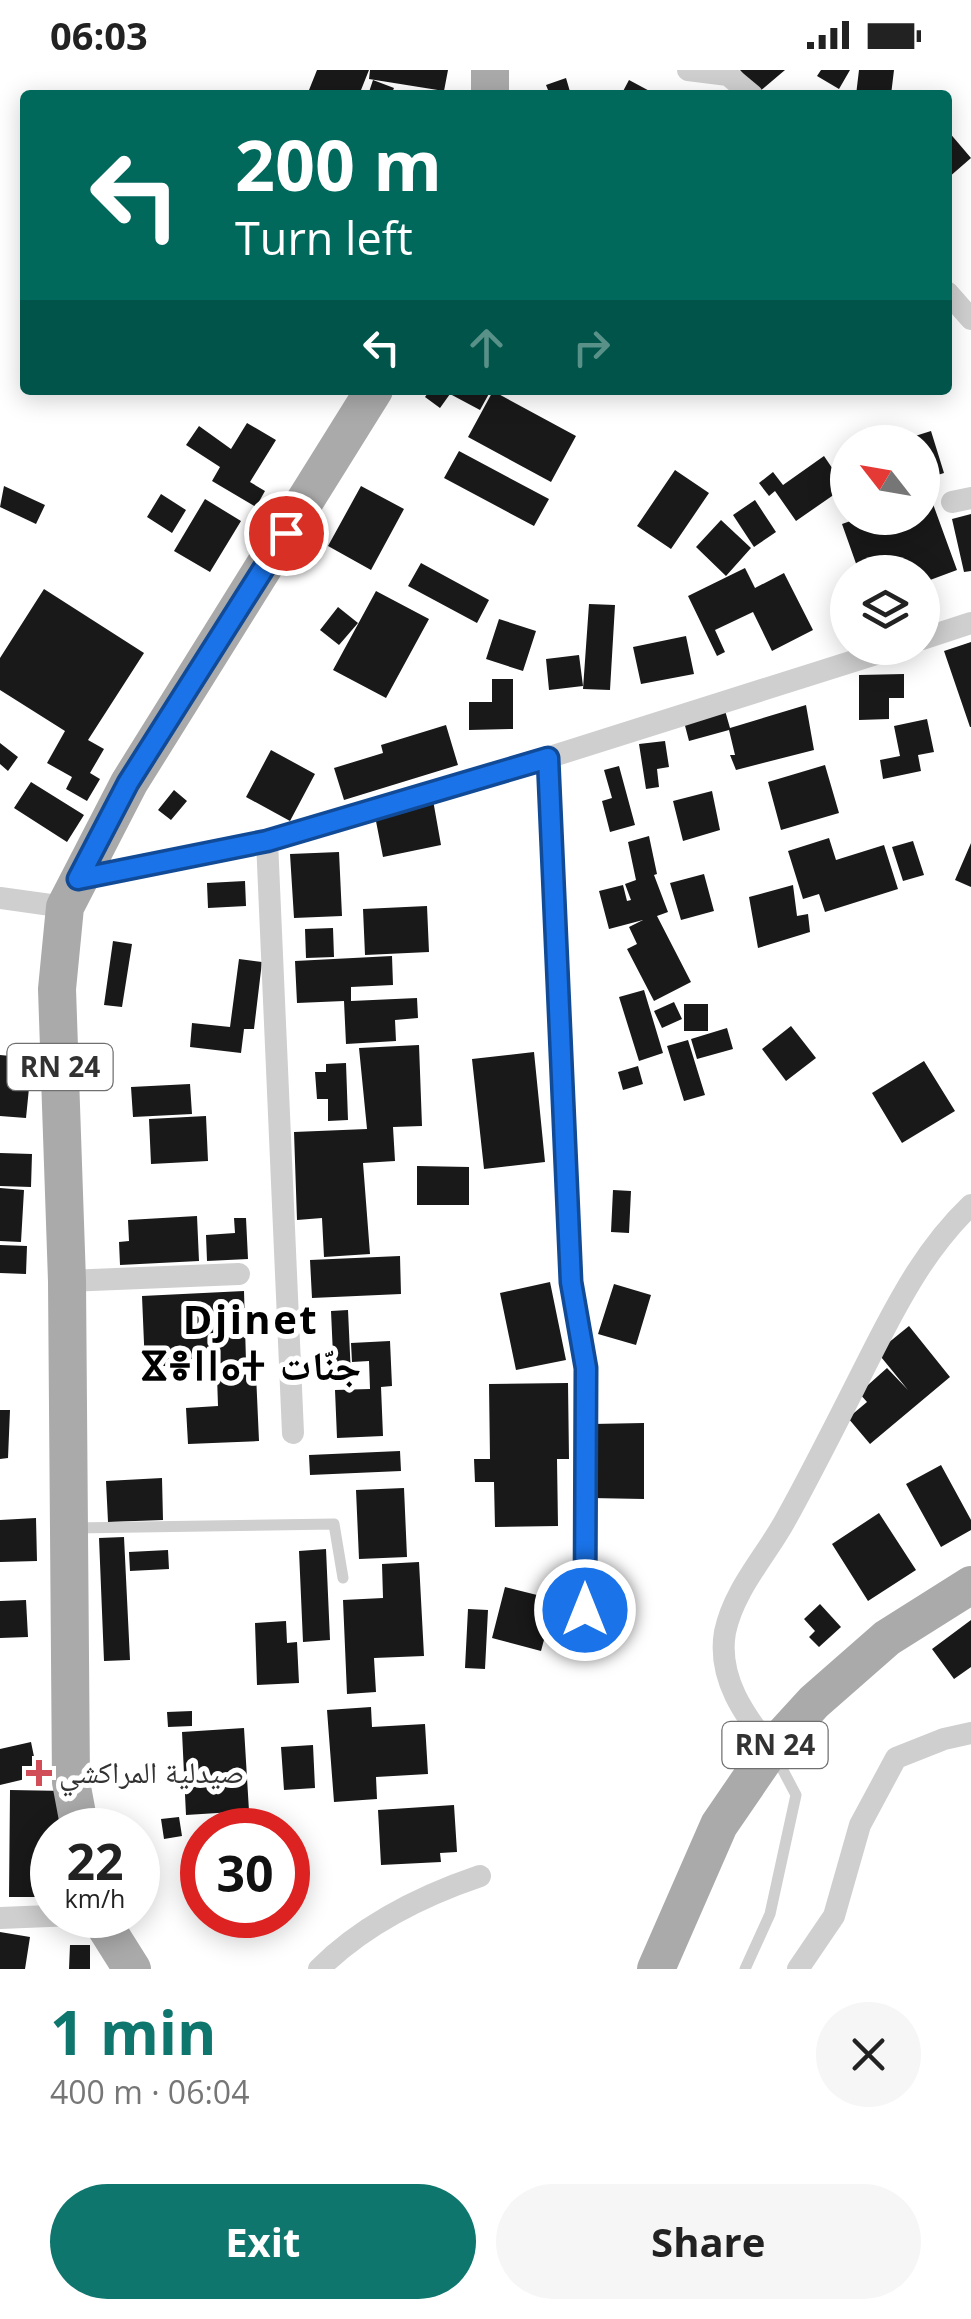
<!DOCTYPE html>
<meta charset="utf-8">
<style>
body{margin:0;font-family:"Open Sans","Noto Naskh Arabic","Noto Sans Tifinagh",sans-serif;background:#f6f6f6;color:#222;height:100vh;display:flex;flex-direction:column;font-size:38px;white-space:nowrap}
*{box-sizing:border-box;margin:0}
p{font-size:32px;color:#767676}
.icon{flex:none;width:55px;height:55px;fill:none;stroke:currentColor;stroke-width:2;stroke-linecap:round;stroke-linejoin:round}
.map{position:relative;height:1899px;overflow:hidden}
.panel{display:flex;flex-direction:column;background:#fff;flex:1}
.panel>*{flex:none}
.hud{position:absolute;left:20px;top:20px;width:932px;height:305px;border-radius:10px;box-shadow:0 5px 25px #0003;background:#00695c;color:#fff;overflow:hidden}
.needle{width:65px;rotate:301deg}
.buttons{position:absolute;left:830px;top:355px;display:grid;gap:20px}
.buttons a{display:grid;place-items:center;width:110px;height:110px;border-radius:50%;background:#fff;box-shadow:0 5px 25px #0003;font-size:50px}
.speed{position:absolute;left:30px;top:1738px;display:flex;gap:20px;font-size:50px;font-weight:700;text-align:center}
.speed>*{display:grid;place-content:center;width:130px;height:130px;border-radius:50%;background:#fff;box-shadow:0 5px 25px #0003;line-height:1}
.speed small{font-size:25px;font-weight:400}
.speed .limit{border:15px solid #d22;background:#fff;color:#111}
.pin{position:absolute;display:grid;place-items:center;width:85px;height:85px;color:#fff;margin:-42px;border:5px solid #fff;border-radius:50%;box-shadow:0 2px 10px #0007}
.me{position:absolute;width:110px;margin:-55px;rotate:0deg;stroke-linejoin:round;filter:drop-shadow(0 0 8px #0008)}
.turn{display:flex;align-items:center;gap:35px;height:210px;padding:0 50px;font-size:45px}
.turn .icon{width:130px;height:130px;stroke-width:2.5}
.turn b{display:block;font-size:70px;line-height:85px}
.lanes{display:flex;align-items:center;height:95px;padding:0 50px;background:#0003;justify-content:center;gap:50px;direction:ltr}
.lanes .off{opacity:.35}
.round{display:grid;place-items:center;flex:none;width:105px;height:105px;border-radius:52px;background:#f6f6f6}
.summary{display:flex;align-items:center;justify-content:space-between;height:170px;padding:0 50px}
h1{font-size:60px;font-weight:700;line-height:75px;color:#0f766e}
.cta{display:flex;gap:20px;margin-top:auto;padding:20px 50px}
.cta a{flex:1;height:115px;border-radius:60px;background:#0f766e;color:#fff;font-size:40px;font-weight:700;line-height:115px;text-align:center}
.cta a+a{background:#f6f6f6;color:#222}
.status{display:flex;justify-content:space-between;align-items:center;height:70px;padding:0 50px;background:#fff;direction:ltr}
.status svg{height:28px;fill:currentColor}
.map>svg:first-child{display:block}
</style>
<div class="status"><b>06:03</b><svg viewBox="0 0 49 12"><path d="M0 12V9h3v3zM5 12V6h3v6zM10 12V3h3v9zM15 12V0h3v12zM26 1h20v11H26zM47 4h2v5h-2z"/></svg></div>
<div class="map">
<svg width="971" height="1899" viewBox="0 0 971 1899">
<rect width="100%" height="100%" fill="#fff"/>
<path fill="#191919" d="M317 0H369L359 25H307Z
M370 0H448L444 21 369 9Z
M740 0H785L759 22Z
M821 0H850L839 19 817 6Z
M859 0H894L891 25H856Z
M566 8 571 25H550L546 15Z
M373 10 394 18 391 25H368Z
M629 10 657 25H621Z
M948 61 971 88 948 108Z
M430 320H491L480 340 450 324 440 338 425 327Z
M493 321 576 366 551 412 468 367Z
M247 353 276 370 250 412 265 421 256 437 212 411 220 397 186 375 199 356 231 379Z
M931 361 944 403 922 410V372H896Z
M459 381 549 429 534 456 444 408Z
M824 386 845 417 796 451 775 421 769 426 759 413 773 402 783 415Z
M675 400 709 423 671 479 637 456Z
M4 416 45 435 36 454 0 437Z
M361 416 404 439 371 500 328 476Z
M929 423 957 500 922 513V502H859L842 454 859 448H922V425Z
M161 424 186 440 172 463 147 447Z
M205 429 241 451 210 502 174 481Z
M755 430 776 462 754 477 733 445Z
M971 444V501L964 502 952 449Z
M721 450 751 478 726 506 696 477Z
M421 493 489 530 477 553 408 516Z
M745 498 755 518 784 503 813 560 772 581 753 542 715 560 725 582 717 586 688 526Z
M44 519 144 583 88 670 104 679 90 703 100 709 87 731 66 719 72 707 47 693 65 661 0 620V588Z
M376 521 429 549 386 628 333 600Z
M589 534 615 535 610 620 583 619Z
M338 537 358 553 339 575 320 560Z
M499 549 536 561 523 601 486 589Z
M686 566 694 604 641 614 633 577Z
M971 572V657H970L944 581Z
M579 585 583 616 549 620 546 589Z
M904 604V628H889V649L859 650V605Z
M492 609H513V659L469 660V632H492Z
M806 635 814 680 736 700 730 685H735L729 660 689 671 683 648 724 637 730 658Z
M927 649 934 682 918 685 921 701 883 709 880 690 900 686 894 656Z
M446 655 458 695 344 730 334 698 383 683 381 675Z
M665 671 669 697 657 699 659 717 646 719 639 674Z
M0 673 18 687 8 701 0 694Z
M271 680 315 704 290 751 246 727Z
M825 695 839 743 781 760 768 712Z
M619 696 635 755 610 762 602 731 612 728 604 700Z
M31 712 84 745 67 772 14 738Z
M174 720 187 731 171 750 158 740Z
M712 721 720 760 683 771 673 731Z
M433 730 441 775 383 787 374 741Z
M649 766 657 804 654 805 668 842 657 846 691 912 654 931 627 879 637 874 629 857 643 850 609 859 599 821 623 815 627 831 631 830 625 814 636 810 628 772Z
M829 768 836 790 884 775 898 819 825 842 819 824 803 829 788 781Z
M913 771 924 805 903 811 892 777Z
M971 773V817L955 810Z
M339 782 342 846 294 848 290 784Z
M704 804 714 841 681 850 670 813Z
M245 811 246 836 208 838 207 813Z
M793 815 797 846 808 844 810 862 758 878 749 827Z
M427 836 429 882 365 885 363 839Z
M333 858 334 887 306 888 305 859Z
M113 871 132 874 122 937 104 935Z
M392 886 393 915 351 917V931L417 928 418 948 395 950 396 971 346 974 344 931 297 933 295 891Z
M239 889 262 892 254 959H244L241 983 190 977 192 953 230 957Z
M644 920 663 983 639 991 619 927Z
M674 932 682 949 662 958 654 941Z
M684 934H708V961H684Z
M791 956 816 988 786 1011 762 979Z
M727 958 733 979 697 989 691 969Z
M688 970 705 1025 684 1031 667 976Z
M419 975 422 1056 393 1057 395 1091 363 1093 370 1184 324 1187 322 1148 297 1150 294 1062 367 1059 359 978Z
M534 982 545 1092 484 1099 472 989Z
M0 985 32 988 26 1048 0 1046Z
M924 991 955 1041 902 1073 872 1023Z
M346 993 348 1050 328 1051V1029H317L315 1002H326V994Z
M638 996 643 1014 623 1020 618 1002Z
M190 1014 192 1044 133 1047 131 1017Z
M206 1046 208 1091 151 1094 149 1049Z
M0 1083 32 1084 31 1117 0 1116Z
M417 1096 469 1097V1135H417Z
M0 1118 24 1120 21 1172 0 1171Z
M613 1120 631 1121 629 1163 611 1162Z
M197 1146 199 1191 120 1195 119 1172 129 1171 128 1150Z
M234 1148H246L248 1189 207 1191 206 1165 235 1163Z
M0 1175 27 1176 26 1204 0 1203Z
M400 1186 401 1224 312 1228 310 1190Z
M550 1212 566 1290 516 1300 500 1223Z
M614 1214 651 1225 636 1275 598 1264Z
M244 1221 246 1292 145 1297 142 1226Z
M348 1240 351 1306 334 1307 331 1241Z
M909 1256 950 1307 870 1374 848 1348 867 1332 859 1323 887 1298 908 1320 877 1282Z
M390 1271 392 1316 381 1317 383 1366 337 1368 335 1320 370 1319 369 1291 352 1292 351 1273Z
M256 1304 259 1371 188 1374 186 1338 218 1336 217 1306Z
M568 1313 569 1389H557L558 1456 495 1457 494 1412H475L474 1389H490L489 1314Z
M0 1340H10L8 1388 0 1389Z
M644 1353V1429L591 1428 592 1354Z
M400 1381 401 1401 310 1405 309 1385Z
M941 1395 971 1450V1460L941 1477 906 1414Z
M162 1408 163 1450 108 1452 106 1411Z
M404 1418 407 1487 359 1489 356 1420Z
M879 1443 916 1500 868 1531 832 1474Z
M36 1448 37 1491 0 1492V1450Z
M124 1467 130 1590 104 1591 99 1468Z
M326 1479 330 1570 303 1572 299 1481Z
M168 1480 169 1499 130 1501 129 1482Z
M419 1492 424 1586 374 1588 376 1622 347 1624 343 1530 383 1528 382 1494Z
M505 1517 561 1531 554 1557 548 1555 541 1581 492 1568Z
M26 1530 28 1567 0 1568V1531Z
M820 1534 841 1557 819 1577 809 1567 815 1561 804 1549Z
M468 1539 488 1540 485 1599 465 1598Z
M971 1550V1597L954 1609 932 1579Z
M286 1551 287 1573 297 1572 299 1613 257 1615 255 1553Z
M371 1637 372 1657 425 1654 428 1704 376 1707 377 1729 334 1732 327 1640Z
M192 1641V1656L168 1657 167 1642Z
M244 1658 249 1741 186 1745 182 1662Z
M31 1672 38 1706 0 1715V1679Z
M313 1675 315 1718 284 1720 281 1677Z
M10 1720 66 1721V1760H52V1827H9Z
M454 1735 457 1782 440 1783 441 1792 381 1795 378 1740Z
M179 1747 182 1766 164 1769 161 1749Z
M0 1862 30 1867 25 1899H0Z
M70 1875H90V1899H69Z"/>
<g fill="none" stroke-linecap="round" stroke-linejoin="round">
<path stroke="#cfcfcf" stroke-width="11" d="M74 1458 334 1454 343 1508
M745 1899 770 1844 796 1725 776 1687"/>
<path stroke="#cfcfcf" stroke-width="22" d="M688 0 728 5 752 25
M948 223 971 249
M952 432 971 428
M922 569 971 553
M548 687 571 1213 585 1298V1540
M267 771 293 1363
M79 809 267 771 477 710 895 578
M0 828 65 837
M67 1211 239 1204
M771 1679C745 1646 717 1608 725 1562 734 1519 766 1486 786 1449 817 1393 845 1336 874 1279 901 1226 928 1176 971 1135
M0 1848 74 1845
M319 1899C363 1855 421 1826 480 1806
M798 1899 834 1846 860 1755 896 1688 944 1669 971 1663"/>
<path stroke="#aaa" stroke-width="38" d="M490 25V0
M80 1760 71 1712 67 1211 57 919 65 837 129 713 374 320
M98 1845 132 1899
M656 1899 719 1755 771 1679 814 1632 887 1568 971 1515"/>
</g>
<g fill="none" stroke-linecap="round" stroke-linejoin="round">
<defs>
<path id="route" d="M286 463 128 713 78 809 267 771 548 688 571 1212 586 1298 585 1540"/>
</defs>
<use href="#route" stroke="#114b97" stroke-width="25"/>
<use href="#route" stroke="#1a73e8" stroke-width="18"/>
</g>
<path fill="#d14d58" stroke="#fff" stroke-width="4" d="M34 1688h10v10h10v10h-10v10h-10v-10h-10v-10h10z"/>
<g text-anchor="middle" stroke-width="10" stroke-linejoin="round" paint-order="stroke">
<g fill="#fff" stroke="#707070" stroke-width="2.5">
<rect x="7.5" y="974" width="105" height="46" rx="8"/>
<rect x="722.5" y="1652" width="105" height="46" rx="8"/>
</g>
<g font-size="28" font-weight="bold" fill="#323232">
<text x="60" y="1007">RN 24</text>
<text x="775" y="1685">RN 24</text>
</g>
<g font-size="30" fill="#323232" stroke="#fff" text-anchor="start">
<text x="59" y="1713">صيدلية المراكشي</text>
</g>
<g font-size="40" font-weight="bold" letter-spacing="2.5" fill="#000" stroke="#fff">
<text x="251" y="1264">Djinet<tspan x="251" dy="46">ⴵⴻⵏⵏⴰⵜ جنّات</tspan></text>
</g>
</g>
</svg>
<div class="buttons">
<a><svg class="needle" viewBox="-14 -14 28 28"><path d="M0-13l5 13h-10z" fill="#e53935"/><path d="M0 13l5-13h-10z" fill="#767676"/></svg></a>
<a><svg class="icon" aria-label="layers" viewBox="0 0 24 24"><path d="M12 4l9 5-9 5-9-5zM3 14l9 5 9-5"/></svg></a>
</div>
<div class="speed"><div>22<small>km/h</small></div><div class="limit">30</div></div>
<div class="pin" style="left:286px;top:463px;background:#d93025"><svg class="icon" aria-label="arrive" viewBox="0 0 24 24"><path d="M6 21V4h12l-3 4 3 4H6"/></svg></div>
<svg class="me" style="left:585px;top:1540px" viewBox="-20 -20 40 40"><circle r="17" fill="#1a73e8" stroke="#fff" stroke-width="3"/><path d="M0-11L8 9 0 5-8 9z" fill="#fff"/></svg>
<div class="hud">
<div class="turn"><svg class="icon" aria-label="left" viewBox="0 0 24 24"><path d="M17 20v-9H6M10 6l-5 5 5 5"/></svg><div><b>200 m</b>Turn left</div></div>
<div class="lanes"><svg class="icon" aria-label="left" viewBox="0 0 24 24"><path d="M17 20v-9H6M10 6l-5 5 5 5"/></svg><svg class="icon off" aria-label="ahead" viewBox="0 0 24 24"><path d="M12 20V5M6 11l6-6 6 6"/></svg><svg class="icon off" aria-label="right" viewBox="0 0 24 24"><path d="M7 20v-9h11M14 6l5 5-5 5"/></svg></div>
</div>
</div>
<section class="panel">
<div class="summary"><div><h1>1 min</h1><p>400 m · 06:04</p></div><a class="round"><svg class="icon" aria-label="close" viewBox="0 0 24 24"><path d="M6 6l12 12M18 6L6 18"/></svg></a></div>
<div class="cta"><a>Exit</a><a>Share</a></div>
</section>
